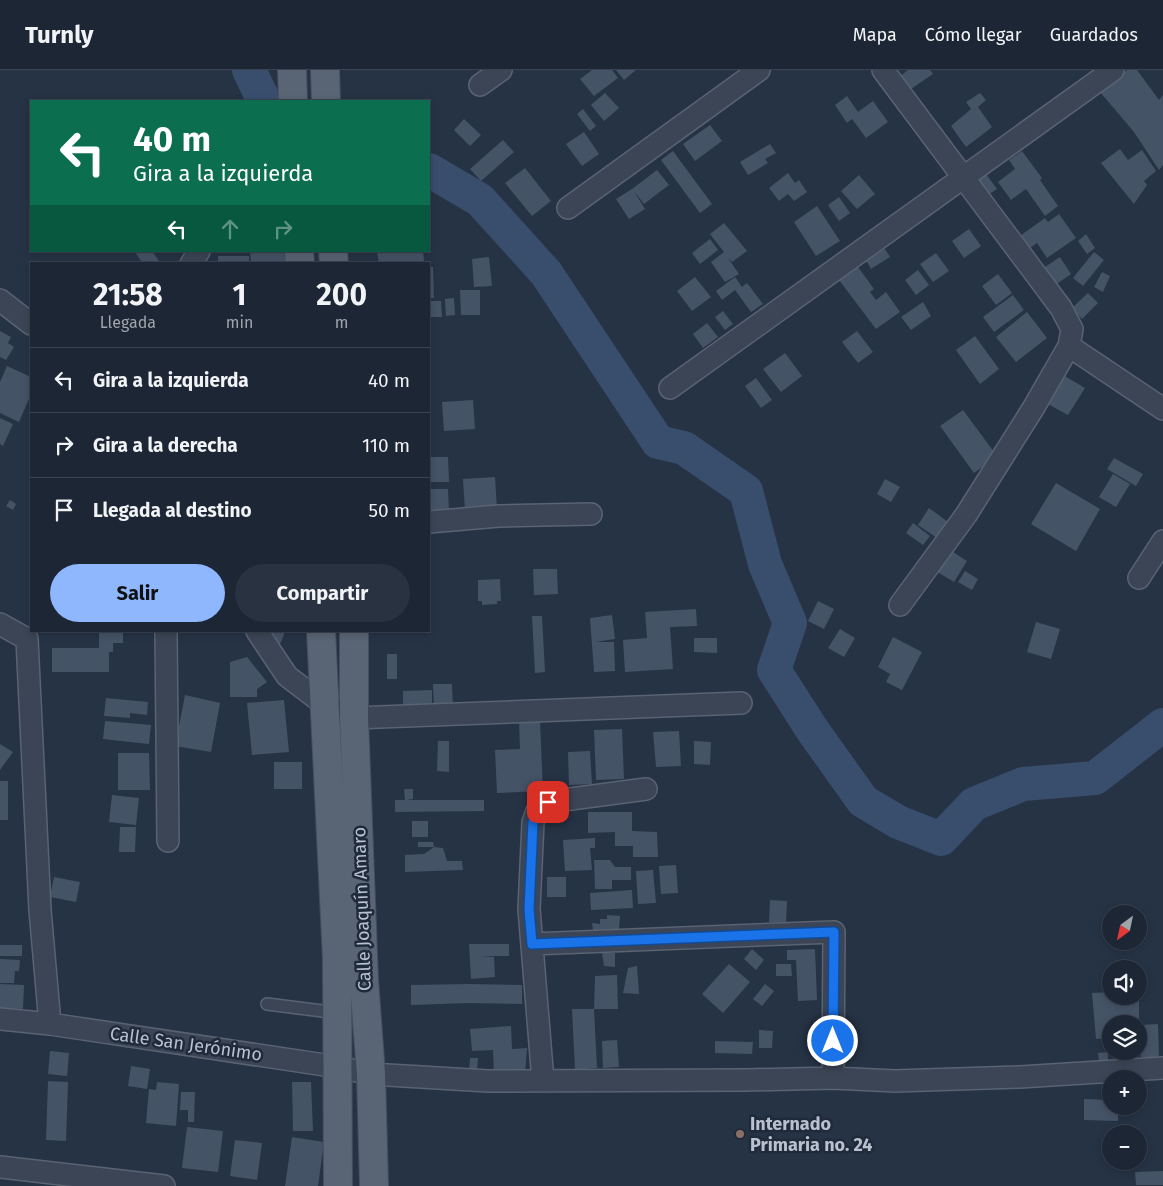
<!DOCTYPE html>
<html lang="es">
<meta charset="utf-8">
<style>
body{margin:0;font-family:"Fira Sans",sans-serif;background:#293240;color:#f1f3f6;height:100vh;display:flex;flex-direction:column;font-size:19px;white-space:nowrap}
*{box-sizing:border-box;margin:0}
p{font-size:16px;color:#a0a5ac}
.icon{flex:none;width:28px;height:28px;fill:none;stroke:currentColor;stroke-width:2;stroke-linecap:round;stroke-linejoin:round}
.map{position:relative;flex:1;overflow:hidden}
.panel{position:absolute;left:30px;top:192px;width:400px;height:370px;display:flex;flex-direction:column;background:#1c2634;border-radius:0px;box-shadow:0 2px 8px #0003,0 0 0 1px #3a434f}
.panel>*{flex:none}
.top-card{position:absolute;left:30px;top:30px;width:400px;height:152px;border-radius:0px;box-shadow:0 2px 8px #0003,0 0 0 1px #3a434f;background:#0b6e4f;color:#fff;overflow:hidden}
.needle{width:32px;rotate:213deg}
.fabs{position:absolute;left:1102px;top:835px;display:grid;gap:10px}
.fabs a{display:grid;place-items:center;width:45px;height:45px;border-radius:50%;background:#1c2634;box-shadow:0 2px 8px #0003,0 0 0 1px #3a434f;font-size:25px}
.pin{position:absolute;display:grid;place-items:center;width:42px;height:42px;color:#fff;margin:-21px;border-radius:10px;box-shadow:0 2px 8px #0006}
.me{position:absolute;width:55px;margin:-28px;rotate:0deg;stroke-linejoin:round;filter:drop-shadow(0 0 4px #0008)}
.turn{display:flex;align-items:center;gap:18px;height:105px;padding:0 20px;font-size:22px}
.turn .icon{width:65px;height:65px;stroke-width:2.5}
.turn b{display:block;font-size:35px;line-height:42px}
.lanes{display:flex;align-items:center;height:48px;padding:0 20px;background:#0003;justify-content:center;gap:25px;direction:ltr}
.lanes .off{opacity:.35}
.eta{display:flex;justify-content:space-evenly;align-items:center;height:85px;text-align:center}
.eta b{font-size:30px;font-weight:700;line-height:35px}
.action{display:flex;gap:10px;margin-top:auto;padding:10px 20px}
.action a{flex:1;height:58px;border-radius:30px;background:#8eb7fd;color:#111;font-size:20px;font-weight:700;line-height:58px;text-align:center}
.action a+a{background:#293240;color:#f1f3f6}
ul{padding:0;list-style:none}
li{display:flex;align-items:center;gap:15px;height:65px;padding:0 20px;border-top:1px solid #3a434f}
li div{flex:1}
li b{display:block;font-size:19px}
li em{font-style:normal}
header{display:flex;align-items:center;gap:30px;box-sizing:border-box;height:70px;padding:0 25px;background:#1c2634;border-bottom:1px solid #3a434f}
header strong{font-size:24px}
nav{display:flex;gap:28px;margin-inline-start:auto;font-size:18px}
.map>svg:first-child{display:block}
</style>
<header>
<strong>Turnly</strong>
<nav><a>Mapa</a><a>Cómo llegar</a><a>Guardados</a></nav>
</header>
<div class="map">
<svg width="1163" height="1116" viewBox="0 0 1163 1116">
<rect width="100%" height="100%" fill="#263345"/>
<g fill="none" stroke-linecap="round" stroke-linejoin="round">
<path stroke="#394e6d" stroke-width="34" d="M249 0 264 31
M429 100 480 130 546 203 658 372 684 378 746 421 765 494 790 553 774 600 813 661 863 731 898 752 941 769 974 734 1023 714 1095 708 1163 655"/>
</g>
<path fill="#455367" d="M592 0H612L618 8 594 26 580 9Z
M616 0H636L624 10Z
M908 0H930L933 4 908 21 898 8Z
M1127 0H1137L1159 30 1163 25V95L1159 100 1134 62 1100 22Z
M605 23 619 38 604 51 591 35Z
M980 23 986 30 978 37 992 57 966 77 951 56 971 39 966 32Z
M847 26 858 42 873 31 888 52 866 68 852 49 847 53 835 35Z
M583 39 596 56 590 61 577 44Z
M464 49 481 65 470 76 454 60Z
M710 55 722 71 695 91 683 74Z
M584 62 599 84 582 96 566 74Z
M503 70 514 82 481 111 470 99Z
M770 74 776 83 765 89 768 93 748 105 740 92Z
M1120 79 1128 90 1142 80 1156 101 1144 111 1147 115 1134 134 1101 93Z
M673 81 712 134 700 143 661 90Z
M1022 81 1042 108 1040 110 1058 136 1045 146 1026 119 1011 130 998 112 1015 99 1009 90Z
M525 98 551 131 532 146 505 113Z
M657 100 669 115 644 134 634 121 645 139 629 149 616 129 632 119Z
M788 103 795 113 799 110 807 122 794 131 788 124 779 131 769 118Z
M986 104 997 119 985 127 974 112Z
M859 105 875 124 857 139 841 121Z
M839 127 850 143 839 151 828 135Z
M817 136 840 171 816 186 794 152Z
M1059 144 1076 168 1047 188 1037 173 1026 181 1017 168 1045 148 1048 152Z
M724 153 747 181 732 192 728 188 739 204 725 212 711 192 724 182 710 164Z
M969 159 981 176 964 188 952 171Z
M1086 164 1095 178 1087 184 1078 171Z
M710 169 718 180 700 194 692 183Z
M885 179 890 187 871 199 866 190Z
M136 181H152L161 194H143L135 182Z
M250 181H286V194H251Z
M377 181H423L424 191 379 194Z
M1094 182 1104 190 1083 216 1073 208Z
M936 183 949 201 933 212 920 194Z
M218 186H249V194H218Z
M489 187 492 216 474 217 472 189Z
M1060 187 1071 204 1051 218 1039 201Z
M429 197H433L434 228H429Z
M858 197 874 219 870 222 876 230 886 222 900 242 876 259 839 210Z
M918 200 929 215 916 225 905 210Z
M1102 202 1110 206 1103 222 1094 217Z
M998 204 1012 223 996 235 982 216Z
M695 207 711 227 692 241 677 221Z
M735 207 742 217 747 213 763 234 751 242 735 220 722 230 716 221Z
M460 220H480V245H461Z
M1088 223 1098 233 1082 249 1072 238Z
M1013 225 1024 240 994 262 983 247Z
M454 228 455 245 446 246 445 229Z
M429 231H441L442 247H429Z
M923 232 931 246 911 260 901 247Z
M723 241 733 254 725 260 715 247Z
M1027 242 1047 268 1016 292 996 267Z
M707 253 718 267 703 278 693 264Z
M0 261 11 267 8 273 14 277 6 290 0 287Z
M857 261 873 282 858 293 842 272Z
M975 266 999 299 980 314 956 280Z
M785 283 802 306 781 322 763 299Z
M7 296 31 307V324L19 352 0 343V312Z
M1063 305 1085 318 1068 345 1046 333Z
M756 308 772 330 761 338 745 316Z
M473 330 475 359 444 361 442 332Z
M963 340 997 386 974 403 940 356Z
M0 348 13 354 3 376 0 374Z
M429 387H448L449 412H429Z
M1114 388 1143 404 1136 416 1107 399Z
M1113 404 1130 414 1116 437 1099 427Z
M495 407 497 439 465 441 463 409Z
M885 409 900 417 891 432 877 424Z
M1056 413 1100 439 1076 481 1031 454Z
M429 419H448L449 443 429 444Z
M10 430 16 434 13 440 6 436Z
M929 438 948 452 937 468 918 455Z
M913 453 930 466 923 475 906 463Z
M947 478 967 491 954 512 934 500Z
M533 499H557L558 524 534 525Z
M965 501 978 509 972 520 958 512Z
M500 509 501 531H497V534L482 535V531H478V510Z
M818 531 834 539 824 559 808 551Z
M696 539 697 556 670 557 673 599 625 602 623 570 647 568 645 542Z
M612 545 615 569 595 572H614L615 601 594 602 590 548Z
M532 546H542L545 602 535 603Z
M1036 552 1060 559 1051 589 1027 582Z
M840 559 855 568 844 587 828 578Z
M99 561H123V573H113V582H109V602H52V578H99Z
M259 561H284V565L274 587Z
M893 567 922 582 902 620 886 612 890 604 878 597Z
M694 568H717V583L694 582Z
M387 584H397V609H387Z
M247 587 267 612 257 619V627H230V592Z
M433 614H452L453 638 434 639Z
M432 620V636H403V621Z
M185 625 220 633 211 682 175 676Z
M106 628 148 632 147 645 130 643V648L104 646Z
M284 630 289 682 252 685 247 633Z
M519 650H540L543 721 497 723 495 680 520 679Z
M105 651 151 655 149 674 103 669Z
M622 659 624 709 596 710 594 660Z
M679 661 681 696 656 697 653 662Z
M438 671H449V702L437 701Z
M694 671 711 672 710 695 694 694Z
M0 674 13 682 0 700Z
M590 681 592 714 569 715 568 682Z
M118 683H149L150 720H118Z
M274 692H302V719H274Z
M0 711H8V750H0Z
M404 719H413V729L407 730H484V741L395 742V730H405Z
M112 725 139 728 136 755 109 752Z
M588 742H632V761L657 762 658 787H633V776H615V762L588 763Z
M412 751H428V767H412Z
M120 757H136L135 782H119Z
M595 768V778H590L592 800 565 801 563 770Z
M418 772H433L434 777H418Z
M434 777 443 778 447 791H462L463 800 405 802V785L424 784Z
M594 790H610L615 797H631V810H612V819H595Z
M676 795 678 823 661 824 659 796Z
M653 800 656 833 638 834 636 801Z
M54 807 80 812 76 832 50 827Z
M547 807H566V827H547Z
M632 820 633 838 591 840 590 823Z
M770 830 787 831 786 853 769 852Z
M607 845 620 846 619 859 593 860 592 853 600 854V849H607Z
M469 874H509V886H479L494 887 495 907 471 909Z
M0 875H22V886H0Z
M752 879 764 890 756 900 744 889Z
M815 879 817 930 798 931 796 890H787V880Z
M602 883H615V897L604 896Z
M0 889 20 890 19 901H15L14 913H0Z
M729 894 750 912 723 943 702 924Z
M776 894H791L792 906H776Z
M637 896 639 924 623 923 628 898Z
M617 905 618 939H594L595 906Z
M0 914 24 915 23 939 0 938Z
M469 914 522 915V934L469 933 411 935V915Z
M765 914 774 921 762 936 753 929Z
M1111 922V926H1139V954H1111V968L1096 969 1092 923Z
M572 939H594L597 998 575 1000Z
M1158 954 1159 987H1141L1140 955Z
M511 956 512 979 527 978 525 1004H494L493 980 472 981 470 959Z
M759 960 773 961 772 978H759Z
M617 970 619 997 603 998 602 971Z
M715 971 753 972 752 984 715 983Z
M50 981 69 983 67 1006 48 1004Z
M1108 982V991L1099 992 1098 983Z
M1135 987V991H1123V988Z
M470 988H478L477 1001H469Z
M131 996 150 999 147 1019 128 1016Z
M48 1011 68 1012 66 1071 46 1070Z
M157 1012 179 1014 176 1056 146 1053 149 1019 156 1020Z
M292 1012H311L313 1061H293Z
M181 1022H195L194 1052H188V1040H180Z
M1084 1029 1111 1030V1036H1118V1051L1084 1050Z
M187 1057 223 1061 218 1102 182 1098Z
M292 1067 324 1072 318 1116H285Z
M235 1070 262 1073 257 1110 230 1106Z
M1163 1101V1115H1136L1135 1102Z"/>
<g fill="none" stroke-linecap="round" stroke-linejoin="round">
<defs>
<path id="lane" d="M267 934 338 943"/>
<path id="street" d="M883 0 1061 238 1072 259 1069 276 1163 339
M480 15 501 0
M568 138 759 0
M191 194 199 181
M0 230 31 254
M670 318 1113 0
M429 452 499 446 591 444
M1139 508 1163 471
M900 535 966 445 1034 337 1069 276
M0 554 27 569 40 840 50 954
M166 561 168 771
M257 561 287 606 325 635 354 648 741 633
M532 874 834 862 833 1008
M0 949 50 954 338 997 371 1004 488 1011 746 1010 833 1008 895 1011 1020 1007 1163 998
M543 1011 529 839 533 752 537 741 548 732 646 719
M0 1097 164 1116"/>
<path id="primary" d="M292 0 293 31
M325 0 326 31
M299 181 300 194
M333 181 334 194
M321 561 337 889 338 1116
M354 561V648L364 910 371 1004 374 1116"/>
</defs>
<use href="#lane" stroke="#596372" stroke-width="14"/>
<use href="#street" stroke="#596372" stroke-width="24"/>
<use href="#primary" stroke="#444e5e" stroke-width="30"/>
<use href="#lane" stroke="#3b4555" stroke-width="11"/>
<use href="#street" stroke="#3b4555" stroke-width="21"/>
<use href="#primary" stroke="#596474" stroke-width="28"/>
</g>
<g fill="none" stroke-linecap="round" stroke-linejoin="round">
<defs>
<path id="route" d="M548 732 537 740 533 752 529 839 532 874 834 862 833 971"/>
</defs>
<use href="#route" stroke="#114b97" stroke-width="12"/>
<use href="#route" stroke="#1a73e8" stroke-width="9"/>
</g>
<circle fill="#8d6e63" stroke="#1f2a3a" stroke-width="2" cx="740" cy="1064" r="5"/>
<g text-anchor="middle" stroke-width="5" stroke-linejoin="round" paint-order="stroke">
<g font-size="18" fill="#b9c0ce" stroke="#1f2a3a">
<text transform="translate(362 839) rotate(-92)" y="6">Calle Joaquín Amaro</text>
<text transform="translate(186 974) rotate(8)" y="6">Calle San Jerónimo</text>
</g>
<g font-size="18" font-weight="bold" fill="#b9c0ce" stroke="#1f2a3a" text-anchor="start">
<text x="750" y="1060">Internado<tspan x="750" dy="21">Primaria no. 24</tspan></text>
</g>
</g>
</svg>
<div class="fabs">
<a><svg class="needle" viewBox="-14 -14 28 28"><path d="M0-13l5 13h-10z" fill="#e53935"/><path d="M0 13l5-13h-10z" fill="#a0a5ac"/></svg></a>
<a><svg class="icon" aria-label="sound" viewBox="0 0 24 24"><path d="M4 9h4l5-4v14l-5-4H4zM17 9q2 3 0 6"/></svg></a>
<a><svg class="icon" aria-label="layers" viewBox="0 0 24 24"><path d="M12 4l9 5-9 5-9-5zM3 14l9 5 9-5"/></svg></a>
<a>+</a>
<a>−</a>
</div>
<div class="pin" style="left:548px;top:732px;background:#d93025"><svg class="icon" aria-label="arrive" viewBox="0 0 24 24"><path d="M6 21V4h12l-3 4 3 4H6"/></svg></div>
<svg class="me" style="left:833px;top:971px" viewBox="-20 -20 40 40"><circle r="17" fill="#1a73e8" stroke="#fff" stroke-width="3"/><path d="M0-11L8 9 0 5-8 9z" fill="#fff"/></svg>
<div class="top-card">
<div class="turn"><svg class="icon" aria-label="left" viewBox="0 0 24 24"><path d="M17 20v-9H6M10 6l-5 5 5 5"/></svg><div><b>40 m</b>Gira a la izquierda</div></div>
<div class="lanes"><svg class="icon" aria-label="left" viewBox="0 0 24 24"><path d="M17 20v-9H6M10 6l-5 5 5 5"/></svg><svg class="icon off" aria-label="ahead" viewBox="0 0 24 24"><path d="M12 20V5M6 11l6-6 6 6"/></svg><svg class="icon off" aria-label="right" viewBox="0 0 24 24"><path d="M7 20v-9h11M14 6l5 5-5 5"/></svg></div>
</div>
<section class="panel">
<div class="eta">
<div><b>21:58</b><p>Llegada</p></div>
<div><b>1</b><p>min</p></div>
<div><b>200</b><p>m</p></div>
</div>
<ul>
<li><svg class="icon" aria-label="left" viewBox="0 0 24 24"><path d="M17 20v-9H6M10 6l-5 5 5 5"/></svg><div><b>Gira a la izquierda</b></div><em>40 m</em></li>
<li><svg class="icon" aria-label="right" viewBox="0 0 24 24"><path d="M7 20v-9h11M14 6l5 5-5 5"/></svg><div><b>Gira a la derecha</b></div><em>110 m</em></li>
<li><svg class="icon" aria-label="arrive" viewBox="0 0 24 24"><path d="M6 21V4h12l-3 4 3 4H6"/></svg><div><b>Llegada al destino</b></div><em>50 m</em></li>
</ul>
<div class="action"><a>Salir</a><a>Compartir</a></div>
</section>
</div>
